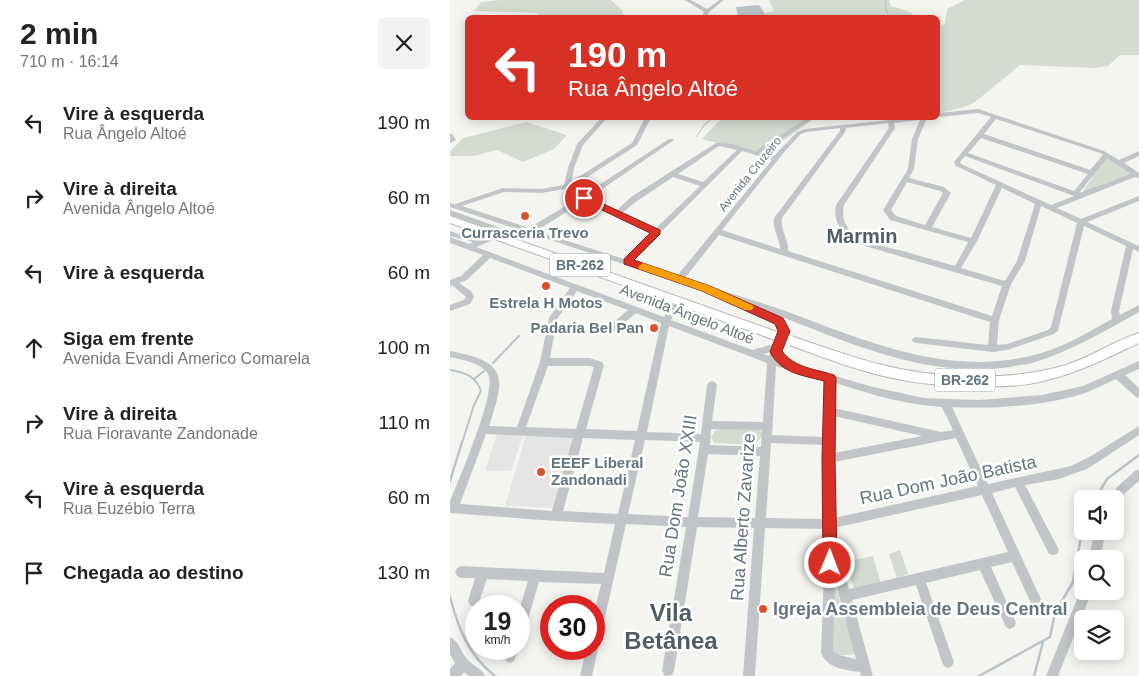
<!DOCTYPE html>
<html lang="pt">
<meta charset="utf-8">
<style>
body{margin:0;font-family:Arial,sans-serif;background:#f2f2f2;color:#222;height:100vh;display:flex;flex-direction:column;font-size:19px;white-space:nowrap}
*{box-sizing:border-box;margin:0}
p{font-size:16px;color:#767676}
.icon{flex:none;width:28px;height:28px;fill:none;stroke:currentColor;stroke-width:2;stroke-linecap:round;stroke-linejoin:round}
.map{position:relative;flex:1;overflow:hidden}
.details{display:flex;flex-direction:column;background:#fff;width:450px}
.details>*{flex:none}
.top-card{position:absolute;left:15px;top:15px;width:475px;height:105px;border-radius:8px;box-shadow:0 2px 12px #0003;background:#d93025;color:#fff;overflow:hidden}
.tools{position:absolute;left:624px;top:490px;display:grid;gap:10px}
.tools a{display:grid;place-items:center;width:50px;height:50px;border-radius:8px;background:#fff;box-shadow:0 2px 12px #0003;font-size:25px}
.speed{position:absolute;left:15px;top:595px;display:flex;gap:10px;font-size:25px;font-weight:700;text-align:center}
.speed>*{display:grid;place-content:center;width:65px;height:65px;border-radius:50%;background:#fff;box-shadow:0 2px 12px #0003;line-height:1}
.speed small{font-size:12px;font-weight:400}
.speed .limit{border:8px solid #d22;background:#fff;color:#111}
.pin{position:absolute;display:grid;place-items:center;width:42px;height:42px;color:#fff;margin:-21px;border:2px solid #fff;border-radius:50%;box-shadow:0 1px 5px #0007}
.me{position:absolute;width:55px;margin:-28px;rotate:1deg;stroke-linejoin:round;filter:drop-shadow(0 0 4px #0008)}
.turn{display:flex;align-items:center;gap:18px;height:105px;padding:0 20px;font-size:22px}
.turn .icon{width:65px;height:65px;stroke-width:2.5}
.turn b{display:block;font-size:35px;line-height:42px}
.round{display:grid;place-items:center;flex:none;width:52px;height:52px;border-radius:8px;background:#f2f2f2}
.overview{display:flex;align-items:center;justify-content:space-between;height:85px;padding:0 20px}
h1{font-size:30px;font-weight:600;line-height:38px}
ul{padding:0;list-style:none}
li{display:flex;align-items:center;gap:15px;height:75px;padding:0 20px}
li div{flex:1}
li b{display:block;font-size:19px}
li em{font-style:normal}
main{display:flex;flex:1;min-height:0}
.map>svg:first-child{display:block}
</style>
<main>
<section class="details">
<div class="overview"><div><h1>2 min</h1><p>710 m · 16:14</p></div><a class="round"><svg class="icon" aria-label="close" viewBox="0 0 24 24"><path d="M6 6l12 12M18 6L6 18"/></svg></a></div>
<ul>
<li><svg class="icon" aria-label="left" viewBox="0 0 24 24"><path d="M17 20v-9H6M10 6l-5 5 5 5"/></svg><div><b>Vire à esquerda</b><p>Rua Ângelo Altoé</p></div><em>190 m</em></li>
<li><svg class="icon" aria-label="right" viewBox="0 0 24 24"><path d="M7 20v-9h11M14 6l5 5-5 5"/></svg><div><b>Vire à direita</b><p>Avenida Ângelo Altoé</p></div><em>60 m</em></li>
<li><svg class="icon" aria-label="left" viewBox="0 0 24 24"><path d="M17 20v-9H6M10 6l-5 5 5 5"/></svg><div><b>Vire à esquerda</b></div><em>60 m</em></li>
<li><svg class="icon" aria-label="ahead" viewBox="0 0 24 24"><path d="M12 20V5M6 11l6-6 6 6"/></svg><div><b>Siga em frente</b><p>Avenida Evandi Americo Comarela</p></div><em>100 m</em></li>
<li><svg class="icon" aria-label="right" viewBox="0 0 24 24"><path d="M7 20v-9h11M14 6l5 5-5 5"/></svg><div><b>Vire à direita</b><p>Rua Fioravante Zandonade</p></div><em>110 m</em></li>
<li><svg class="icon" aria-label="left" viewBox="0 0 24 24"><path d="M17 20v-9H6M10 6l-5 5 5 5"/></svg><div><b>Vire à esquerda</b><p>Rua Euzébio Terra</p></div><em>60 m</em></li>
<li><svg class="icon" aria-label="arrive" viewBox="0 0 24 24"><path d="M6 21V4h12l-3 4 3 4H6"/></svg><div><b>Chegada ao destino</b></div><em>130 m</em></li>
</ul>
</section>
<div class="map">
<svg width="689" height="676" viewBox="0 0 689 676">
<rect width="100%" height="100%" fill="#f4f4f0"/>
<path fill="#e4e5e4" d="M47 434 73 435 61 471H35Z
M76 435 126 437 108 508 55 506Z"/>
<path fill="#d5dbd1" d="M51 0H161L173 11 172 17 86 18 88 14 86 13 24 11 31 2Z
M319 0H439L441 6 460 12 466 17 320 18 315 13 324 11Z
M515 0H689V55H670L658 66 646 68 570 65 525 102 515 107 488 113V25L495 24 497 9Z
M272 118H371L364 119 313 155 252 139Z
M76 122 117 135 104 149 73 162 47 150 24 156H0V152L13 138Z
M657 155 685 173 630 196Z
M267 428 308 429 312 432V436L305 445 264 443 261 437Z
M450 550 458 574 447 578 439 554Z
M423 556 431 584 404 588 394 562Z
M382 576 406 654 384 656 379 646Z"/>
<path fill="#b9c3c8" d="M309 5 316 15 320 17H288L286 7Z"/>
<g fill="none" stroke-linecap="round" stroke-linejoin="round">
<path stroke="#b9c3c8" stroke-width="1" d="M435 0 436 10 440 18
M246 137 255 124 263 118"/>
<path stroke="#b9c3c8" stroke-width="2" d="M43 363 69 336
M0 370C14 372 26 376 31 391L24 405 12 443
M24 379 34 371"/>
<path stroke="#b9c3c8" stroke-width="2.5" d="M0 481 12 442
M645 499 657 479 689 455
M0 597C8 628 19 656 45 676
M529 676 600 637 605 613 623 582 632 531
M584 676 593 642"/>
<defs>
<path id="highway" d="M0 216 333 334 335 336 338 335C368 345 398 356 428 364 485 379 559 382 616 365 641 357 664 341 689 333V343C659 357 630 372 597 380 573 387 547 387 522 386 499 385 476 385 453 380 412 373 373 357 334 343L332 341 325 340 0 223Z"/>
</defs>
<use href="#highway" stroke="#b4b7ba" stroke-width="2"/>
<path fill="#c2c5c8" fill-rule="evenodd" d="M235 0H241L257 9 269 0H274L259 12 257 18H252L254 12Z
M528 109 654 151 669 160 689 151V156L674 163 689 173V178L685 177 607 208 631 219 689 196V201L637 222 689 246V252L683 249 669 311 670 315 689 305V312C655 331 620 352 582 363 575 365 567 365 560 367 471 380 387 337 306 307L332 319 338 331 327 359 423 387 474 398 528 400 592 395 633 386 689 361V369L675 375 689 388V398L686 397 666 379C657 383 647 388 638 392 599 406 543 409 502 407L538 484 621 466 641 456 689 426V435L637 469 609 479 575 485 607 546 609 550 607 554 603 555 599 554 565 487 542 493 589 595 591 599 589 603 585 605 581 603 562 562 541 567 566 623 564 627 560 629 556 627 530 570 476 583 504 662 502 666 498 668 494 666 492 662 466 585 402 600 423 676H411L410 672C395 670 377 668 371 653L375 544 373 529 315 528 305 676H293L304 528 247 527 224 671 222 675 215 676 212 671 236 527 176 524 150 639 148 643 146 644 148 649 142 676H130L136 649H144V614L151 584 89 582 75 629 73 633 69 635V610L78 581 37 579 28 605 24 607 20 605 18 601 25 578H11L7 576 5 572 7 568 11 566 154 573 165 524 106 521 0 513V502C8 481 48 390 38 374 31 362 12 360 0 357V351C57 362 56 375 39 426L67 427 90 362 99 318 120 288 40 258 17 280 9 283 21 291 24 297 20 304 0 311V305L14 300 16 297 2 285 0 286V280L11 276 33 255 0 243V237L19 244 23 242 0 236V231L17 237 32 239 43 231 0 215V210L51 228 52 230 51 232 41 241 26 247 214 317 224 298H230L231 300 221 320 302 350 324 344 330 331 326 323 283 304 282 302 283 300 0 207V203L5 204 53 188 91 189 114 185 118 168 127 144 151 118H157L133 145 124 168 122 181 182 143 195 118H201L187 145 122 187 134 195 219 139H223L224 140 139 198 167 210 181 197 266 143 274 142 306 151 357 118H363L362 119 312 153 324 156 347 132 354 129 459 118H477L468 139 464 169 459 178 494 187 501 193 482 227 521 238 546 185 506 166 504 162 541 117 528 113 488 117V113ZM546 119 650 153 653 155 640 170 534 134ZM470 120 462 139 458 169 433 210 440 220 518 242 505 266C487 261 470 256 453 251 429 245 386 239 394 205L445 128 444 123ZM438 123 439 128 386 205C382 223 394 235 408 244L552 286 542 316 338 251C339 239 330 230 332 218L395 132 396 128ZM390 128V131L324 218C322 230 330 238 330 249L272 230 335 151 351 134 357 132ZM531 138 638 174 624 191 518 153ZM269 146 287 150 253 182 228 174ZM292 151 322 160 227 276 181 262ZM515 156 624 196 601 205 511 164 510 162ZM657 158 681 174 629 193ZM223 177 250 186 205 229 172 213 187 201ZM457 182 490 191 493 193 475 225 446 216 441 210ZM552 188 585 204 567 261 555 281 511 268 527 241ZM116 189 129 198 79 228 12 206 54 192 91 193ZM134 201 201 233 174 259 86 231ZM591 206 627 223 601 327 598 330 557 344 547 345 549 320 561 284 575 261ZM634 226 676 246 661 311 662 319C637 333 609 350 580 356 495 376 416 341 338 312 304 300 269 290 234 279L269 235 540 322 538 345 466 337 463 338 462 340 463 342 466 343 543 352 557 350 604 334 608 331ZM127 291 178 310 155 330 154 332 155 334H161L186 313 211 323 187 431 136 429 154 365 152 362 139 358H100L107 319ZM219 326 317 363 313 422 262 421 267 385 265 382 262 381 259 382 257 385 251 434 197 432ZM321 352 319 356 313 354ZM98 366H139L144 367 126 429 76 427ZM326 366 375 381 374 437 322 435ZM385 383C420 394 456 405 492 407L503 430 491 432 384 408ZM384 416 472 436 384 453ZM261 429 312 430 311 447 260 445ZM36 434 123 438 102 511 10 504ZM133 438 185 440 168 514 113 511ZM506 438 528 486 384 518V462ZM195 440 250 442 238 517 178 514ZM321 443 374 445 373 519 316 518ZM258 454 310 456 305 518 248 517ZM532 495 558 552 399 589 390 554 386 549 384 528ZM385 581 406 659 389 655 383 651Z
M0 133 2 134 6 140 0 143Z
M689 469V481L675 493 669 502 665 504V499H660L667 487 685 471Z
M645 531H656L650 559H638Z
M632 587V591H642L608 676H596Z
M0 637C9 641 11 652 17 659 23 666 32 668 35 676H19L14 672 11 676H0V669L5 663 0 654Z
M69 648V649L64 661 60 663 56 661 54 657 57 649Z"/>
<use href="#highway" fill="#fff" fill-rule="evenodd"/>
<defs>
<path id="highway-bridge" d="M329 337 338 340"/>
</defs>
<use href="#highway-bridge" stroke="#b4b7ba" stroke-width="14" stroke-linecap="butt"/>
<use href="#highway-bridge" stroke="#fff" stroke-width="12"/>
</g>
<path fill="#d93025" stroke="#8d1f18" d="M134 195 210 230V234L184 260 260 286 333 318 340 331 332 351C344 368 366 369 384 375L386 378 385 459 387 563 385 569 380 571 375 569 373 563 372 459 374 381C352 375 332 374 320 352L328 331 325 324 252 291 174 264V259L200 233 131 200 129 198Z"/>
<path fill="#f59e0b" d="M193 263 260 286 302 305 304 307 302 310H295L252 291 189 269 188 267Z"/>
<g fill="#de5026" stroke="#fff" stroke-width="2">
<circle cx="75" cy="216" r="5"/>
<circle cx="96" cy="286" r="5"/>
<circle cx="204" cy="328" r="5"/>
<circle cx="91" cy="472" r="5"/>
<circle cx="313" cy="609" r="5"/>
</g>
<g text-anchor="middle" stroke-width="5" stroke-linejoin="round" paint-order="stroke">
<g font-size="12" fill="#647480" stroke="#fff">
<text transform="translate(300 174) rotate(-51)" y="4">Avenida Cruzeiro</text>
</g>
<g fill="#fff" stroke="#929ea6" stroke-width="1">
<rect x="100" y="253.5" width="60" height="23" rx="4"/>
<rect x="485" y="368.5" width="60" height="23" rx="4"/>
</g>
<g font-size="14" font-weight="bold" fill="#647480">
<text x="130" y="270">BR-262</text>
<text x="515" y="385">BR-262</text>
</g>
<g font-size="15" font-weight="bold" fill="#647480" stroke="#fff">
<text x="75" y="238">Currasceria Trevo</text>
<text x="96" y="308">Estrela H Motos</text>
<text x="194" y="333" text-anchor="end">Padaria Bel Pan</text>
<text x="101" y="468" text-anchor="start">EEEF Liberal<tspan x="101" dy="17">Zandonadi</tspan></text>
</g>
<g font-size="15" fill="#647480" stroke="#fff">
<text transform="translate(237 314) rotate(21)" y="5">Avenida Ângelo Altoé</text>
</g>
<g font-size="18" fill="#647480" stroke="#fff">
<text transform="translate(498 480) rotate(-12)" y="6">Rua Dom João Batista</text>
<text transform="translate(228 496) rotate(-81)" y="6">Rua Dom João XXIII</text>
<text transform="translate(293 517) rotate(-86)" y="6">Rua Alberto Zavarize</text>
</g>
<g font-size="18" font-weight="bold" fill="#647480" stroke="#fff" text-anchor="start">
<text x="323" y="615">Igreja Assembleia de Deus Central</text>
</g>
<g font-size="20" font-weight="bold" fill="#515d66" stroke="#fff">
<text x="412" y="243">Marmin</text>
</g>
<g font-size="24" font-weight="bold" fill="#515d66" stroke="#fff">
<text x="221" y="621">Vila<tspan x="221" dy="28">Betânea</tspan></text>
</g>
</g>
</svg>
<div class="tools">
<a><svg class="icon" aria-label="sound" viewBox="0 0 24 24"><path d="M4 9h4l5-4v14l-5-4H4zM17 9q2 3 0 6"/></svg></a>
<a><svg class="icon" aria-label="search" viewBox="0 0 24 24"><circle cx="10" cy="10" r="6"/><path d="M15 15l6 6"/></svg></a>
<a><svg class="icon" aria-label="layers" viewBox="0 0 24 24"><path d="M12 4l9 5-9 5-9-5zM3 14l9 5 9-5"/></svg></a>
</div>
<div class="speed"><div>19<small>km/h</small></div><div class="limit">30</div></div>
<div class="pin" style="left:134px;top:198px;background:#d93025"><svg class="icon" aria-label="arrive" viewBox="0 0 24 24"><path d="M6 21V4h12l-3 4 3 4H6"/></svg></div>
<svg class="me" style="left:380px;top:563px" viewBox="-20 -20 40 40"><circle r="17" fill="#d93025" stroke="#fff" stroke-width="3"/><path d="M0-11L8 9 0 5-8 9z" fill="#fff"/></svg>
<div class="top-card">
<div class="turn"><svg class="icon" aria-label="left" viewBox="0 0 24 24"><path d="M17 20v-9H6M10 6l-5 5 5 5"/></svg><div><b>190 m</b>Rua Ângelo Altoé</div></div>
</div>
</div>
</main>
